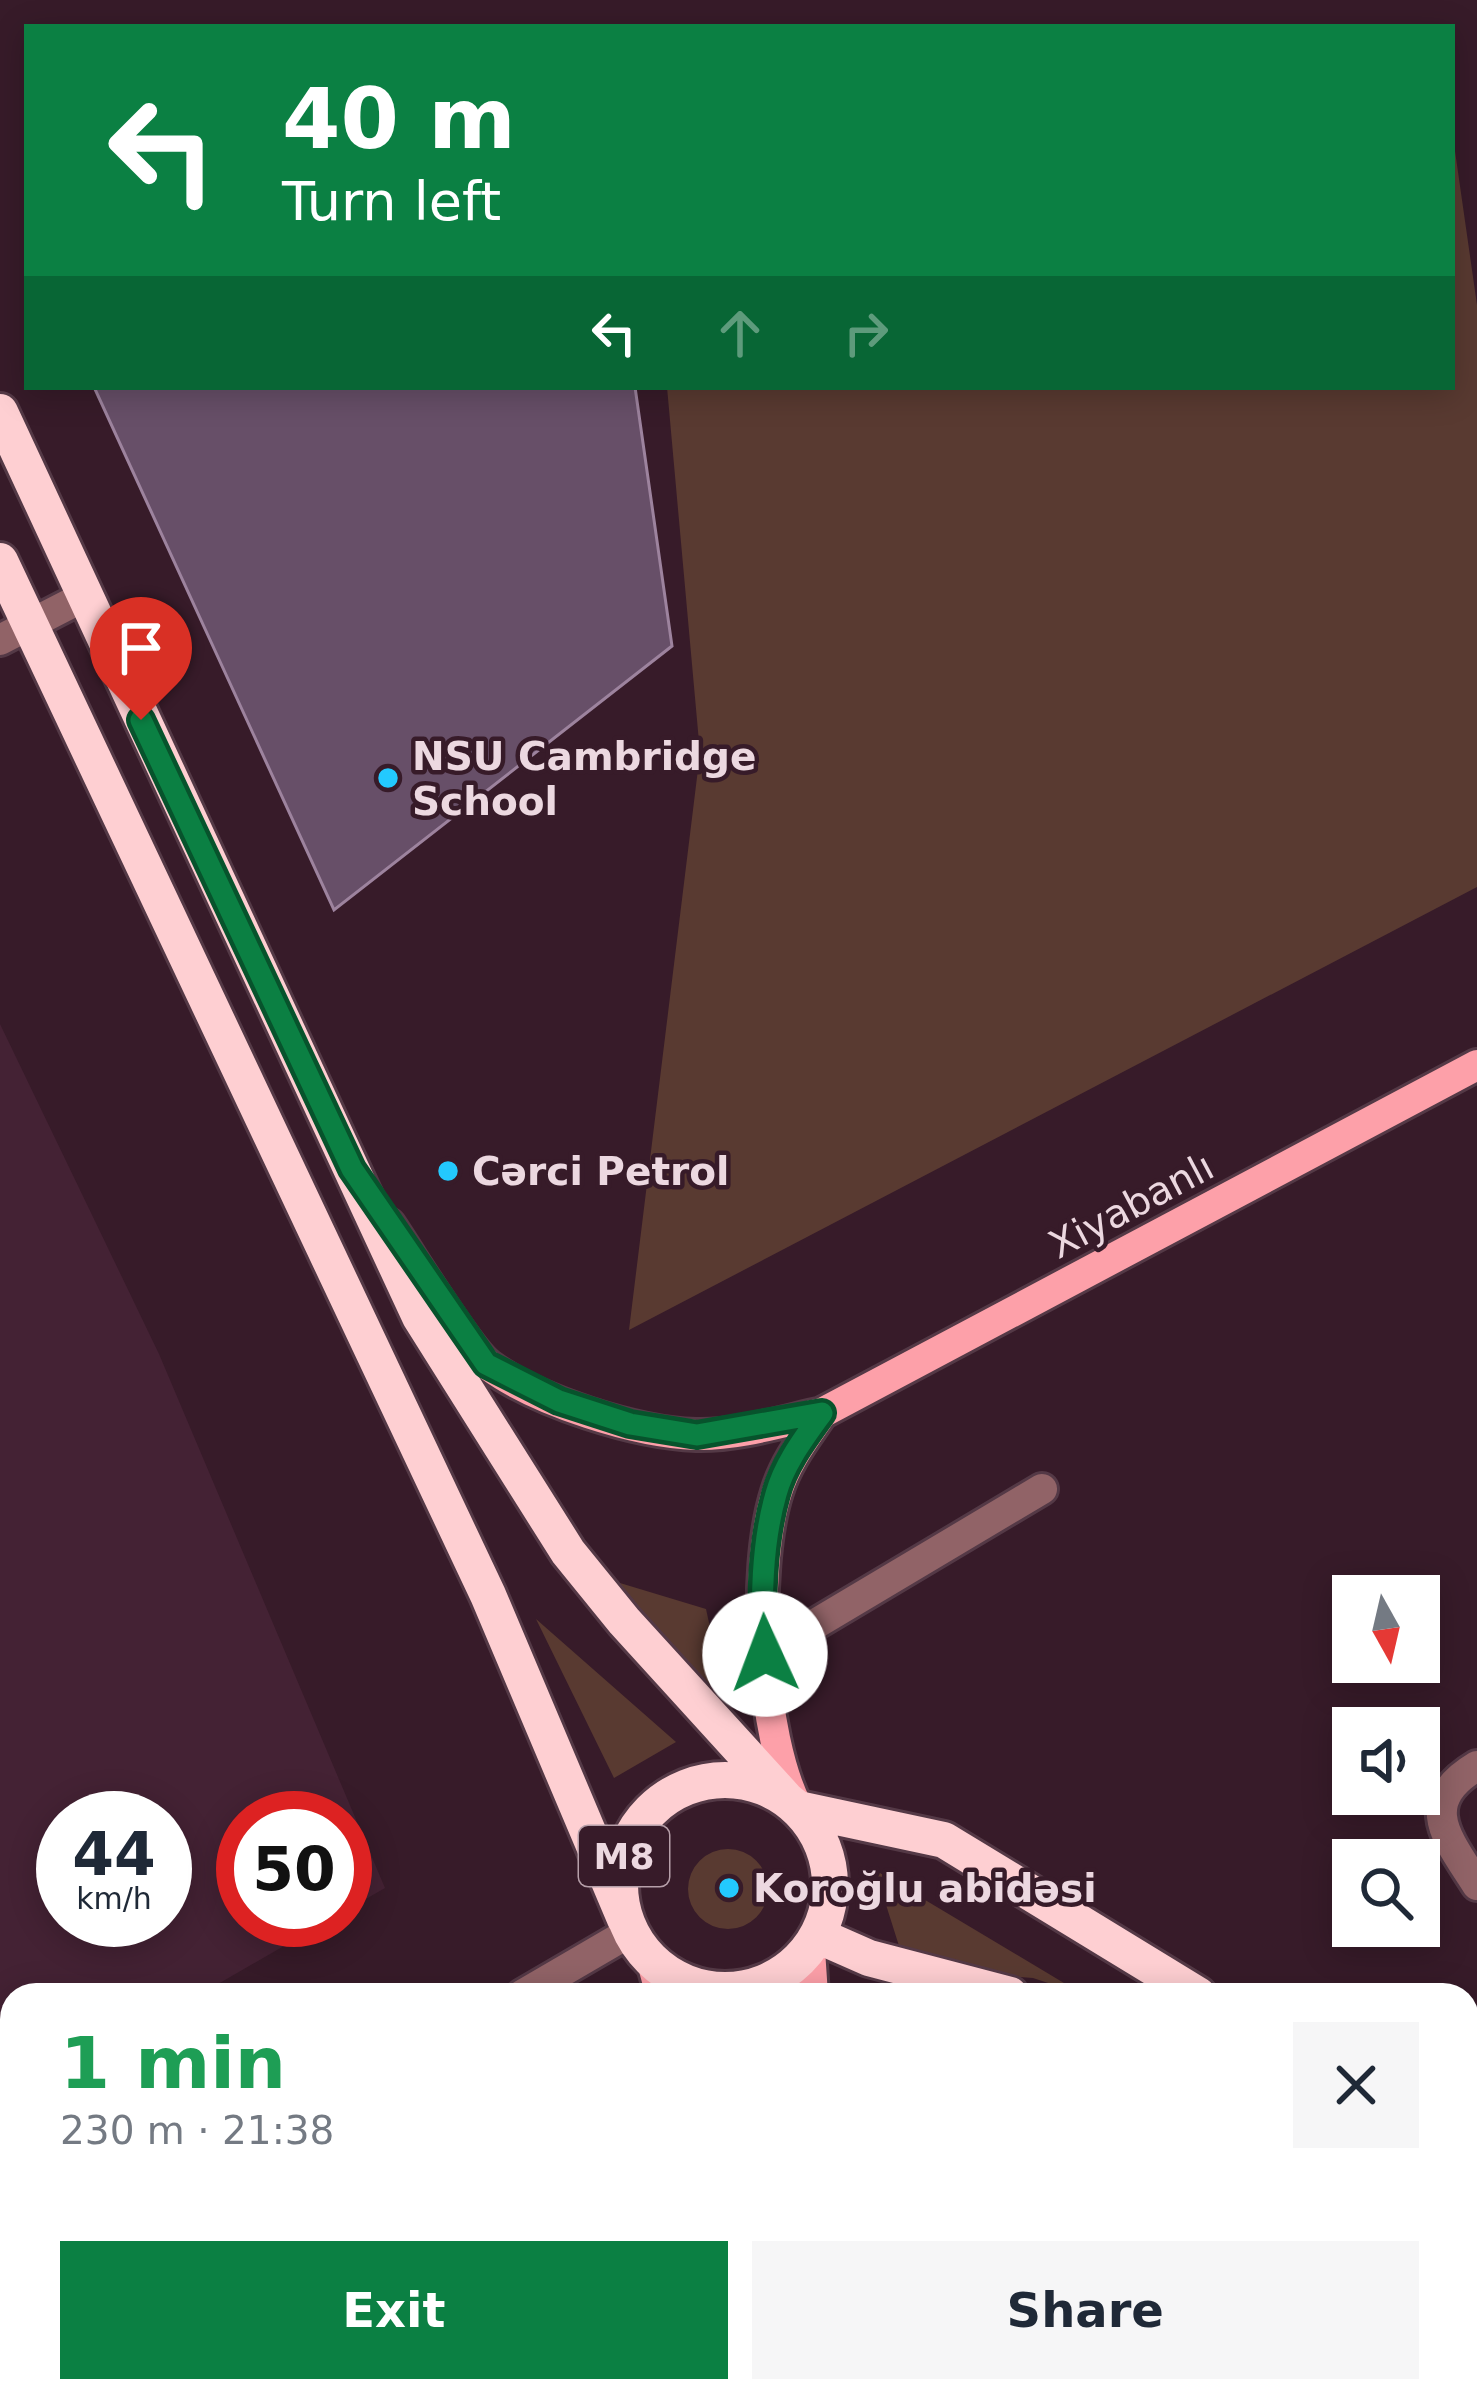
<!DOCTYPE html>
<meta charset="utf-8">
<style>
body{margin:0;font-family:"DejaVu Sans",sans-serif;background:#f6f6f7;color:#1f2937;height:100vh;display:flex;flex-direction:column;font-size:45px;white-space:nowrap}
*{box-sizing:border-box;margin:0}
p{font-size:39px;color:#747a83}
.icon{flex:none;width:66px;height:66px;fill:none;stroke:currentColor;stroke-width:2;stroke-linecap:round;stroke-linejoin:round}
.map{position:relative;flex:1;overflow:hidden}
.side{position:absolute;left:0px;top:1983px;width:1479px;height:420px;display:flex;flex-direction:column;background:#fff;border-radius:36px 36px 0 0;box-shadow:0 6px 30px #0003}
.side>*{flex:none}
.top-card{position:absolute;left:24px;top:24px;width:1431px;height:366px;border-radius:0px;box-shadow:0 6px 30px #0003;background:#0b8043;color:#fff;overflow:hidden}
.needle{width:78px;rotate:172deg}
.tools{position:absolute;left:1332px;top:1575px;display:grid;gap:24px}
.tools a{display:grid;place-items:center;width:108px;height:108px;border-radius:0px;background:#fff;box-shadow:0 6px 30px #0003;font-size:60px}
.speed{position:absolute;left:36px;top:1791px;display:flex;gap:24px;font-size:60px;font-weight:700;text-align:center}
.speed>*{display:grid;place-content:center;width:156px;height:156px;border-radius:50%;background:#fff;box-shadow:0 6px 30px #0003;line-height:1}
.speed small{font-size:30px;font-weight:400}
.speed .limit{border:18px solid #d22;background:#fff;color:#111}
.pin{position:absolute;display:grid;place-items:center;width:102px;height:102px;color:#fff;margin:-123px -51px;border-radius:50% 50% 50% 0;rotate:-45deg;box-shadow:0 0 12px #0007}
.pin .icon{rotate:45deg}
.me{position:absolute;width:132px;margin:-66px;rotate:358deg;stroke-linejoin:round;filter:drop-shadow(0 0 9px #0008)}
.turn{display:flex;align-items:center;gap:42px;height:252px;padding:0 60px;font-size:54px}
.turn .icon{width:156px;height:156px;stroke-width:2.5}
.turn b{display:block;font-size:84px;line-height:102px}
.lanes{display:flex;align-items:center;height:114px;padding:0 60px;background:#0003;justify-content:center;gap:60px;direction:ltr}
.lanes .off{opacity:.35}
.round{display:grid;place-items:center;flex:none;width:126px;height:126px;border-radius:0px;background:#f6f6f7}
.summary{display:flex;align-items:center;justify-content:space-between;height:204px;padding:0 60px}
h1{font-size:72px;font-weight:700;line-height:90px;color:#1e9e55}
.cta{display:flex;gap:24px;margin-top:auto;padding:24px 60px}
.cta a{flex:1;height:138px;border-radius:0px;background:#0b8043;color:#fff;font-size:48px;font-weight:700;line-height:138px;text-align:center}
.cta a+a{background:#f6f6f7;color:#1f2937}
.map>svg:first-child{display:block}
</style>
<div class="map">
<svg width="1477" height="2403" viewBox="0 0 1477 2403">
<rect width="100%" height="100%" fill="#371b29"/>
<path fill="#442234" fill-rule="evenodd" d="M0 1024 159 1354 385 1888 345 1911V1818H243V1920H329L199 1995H12V2102L0 2109ZM63 1818H165V1920H63Z"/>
<path fill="#593a31" d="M1452 130 1477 305V887L629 1330 700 753 667 387H1452Z
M610 1580 706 1609 727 1705 666 1656Z
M536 1619 676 1742 614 1778Z
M688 1889a40 40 0 1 1 80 0a40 40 0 1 1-80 0Z
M875 1870 1084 1995 1033 1978 906 1968Z
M1467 2360 1477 2367V2403H1032L1027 2391H1467Z"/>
<path fill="#674f68" stroke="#9d839e" stroke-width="3" d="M94 387H635L672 646 334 910Z"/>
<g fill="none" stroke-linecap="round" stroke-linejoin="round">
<defs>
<path id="minor" d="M0 640 83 597
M765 1654 1042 1489
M1477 1766C1415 1803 1448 1839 1477 1885
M522 1995 630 1932
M1467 2143 1477 2128
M0 2307 12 2300
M322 2391 327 2403"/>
<path id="major" d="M389 1224C409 1253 466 1349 489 1366 538 1402 636 1433 696 1435 738 1436 782 1422 822 1413L1477 1065
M798 1808C760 1736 752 1570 777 1492 786 1462 805 1438 822 1413
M810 1950 813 1995
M652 1962 661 1995
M829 2391 835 2403
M905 2391 910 2403"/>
<path id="highway" d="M0 412 420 1317 568 1552 624 1621 786 1799
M0 561 488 1595 625 1919
M620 1885a105 105 0 1 1 210 0a105 105 0 1 1-210 0Z
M799 1809 944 1840 1198 1995
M819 1936 869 1958 1010 1995
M1467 2159 1477 2166
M1467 2233 1477 2240"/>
</defs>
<use href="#minor" stroke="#543946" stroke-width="36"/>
<use href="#major" stroke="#543946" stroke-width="36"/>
<use href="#highway" stroke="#543946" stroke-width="42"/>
<use href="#minor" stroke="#916367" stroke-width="30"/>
<use href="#major" stroke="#fda0a9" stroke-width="30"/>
<use href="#highway" stroke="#fecfd2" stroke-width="36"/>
</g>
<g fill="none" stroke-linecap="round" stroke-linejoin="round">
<defs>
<path id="route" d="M141 720 352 1169 486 1364 559 1401 630 1424 697 1435 822 1413C804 1438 784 1464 776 1494 762 1543 760 1604 765 1654"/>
</defs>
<use href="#route" stroke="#07532c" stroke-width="30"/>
<use href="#route" stroke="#0b8043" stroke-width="21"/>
</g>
<g fill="#23c9fe" stroke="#371b29" stroke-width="4.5">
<circle cx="388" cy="778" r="12"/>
<circle cx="448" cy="1171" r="12"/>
<circle cx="729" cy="1888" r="12"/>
</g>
<g text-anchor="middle" stroke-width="9" stroke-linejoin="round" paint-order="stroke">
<rect fill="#371b29" stroke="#b69fa9" stroke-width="3" x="579" y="1826" width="90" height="60" rx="9"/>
<g font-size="36" font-weight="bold" fill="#ecd8e0">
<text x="624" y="1869">M8</text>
</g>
<g font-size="39" font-weight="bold" fill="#ecd8e0" stroke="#371b29" text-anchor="start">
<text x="412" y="770">NSU Cambridge<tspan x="412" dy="45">School</tspan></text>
<text x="472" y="1185">Cərci Petrol</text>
<text x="753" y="1902">Koroğlu abidəsi</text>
</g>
<g font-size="39" fill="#ecd8e0" stroke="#371b29">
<text transform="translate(1131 1205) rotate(-28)" y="14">Xiyabanlı</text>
</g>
</g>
</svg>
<div class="tools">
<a><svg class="needle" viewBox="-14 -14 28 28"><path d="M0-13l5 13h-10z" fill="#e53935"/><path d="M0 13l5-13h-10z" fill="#747a83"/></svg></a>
<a><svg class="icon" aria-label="sound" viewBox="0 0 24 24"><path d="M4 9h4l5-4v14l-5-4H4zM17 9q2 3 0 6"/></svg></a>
<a><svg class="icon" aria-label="search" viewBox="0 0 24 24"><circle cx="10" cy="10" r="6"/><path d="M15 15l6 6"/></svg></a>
</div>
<div class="speed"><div>44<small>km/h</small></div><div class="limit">50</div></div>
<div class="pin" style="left:141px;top:720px;background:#d93025"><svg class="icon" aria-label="arrive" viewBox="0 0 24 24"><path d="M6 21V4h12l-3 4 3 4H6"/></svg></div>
<svg class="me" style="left:765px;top:1654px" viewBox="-20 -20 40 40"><circle r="19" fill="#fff"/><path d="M0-13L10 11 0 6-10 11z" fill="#0b8043"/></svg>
<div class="top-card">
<div class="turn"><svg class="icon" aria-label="left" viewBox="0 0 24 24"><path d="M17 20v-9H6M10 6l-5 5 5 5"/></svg><div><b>40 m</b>Turn left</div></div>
<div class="lanes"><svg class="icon" aria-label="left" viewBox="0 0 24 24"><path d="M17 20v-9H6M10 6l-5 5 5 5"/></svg><svg class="icon off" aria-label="ahead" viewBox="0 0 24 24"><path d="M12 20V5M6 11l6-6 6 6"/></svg><svg class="icon off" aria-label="right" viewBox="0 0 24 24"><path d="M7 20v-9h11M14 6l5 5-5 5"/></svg></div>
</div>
<section class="side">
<div class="summary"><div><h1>1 min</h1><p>230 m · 21:38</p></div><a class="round"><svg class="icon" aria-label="close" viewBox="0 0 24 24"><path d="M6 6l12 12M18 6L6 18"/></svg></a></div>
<div class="cta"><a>Exit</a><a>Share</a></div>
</section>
</div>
